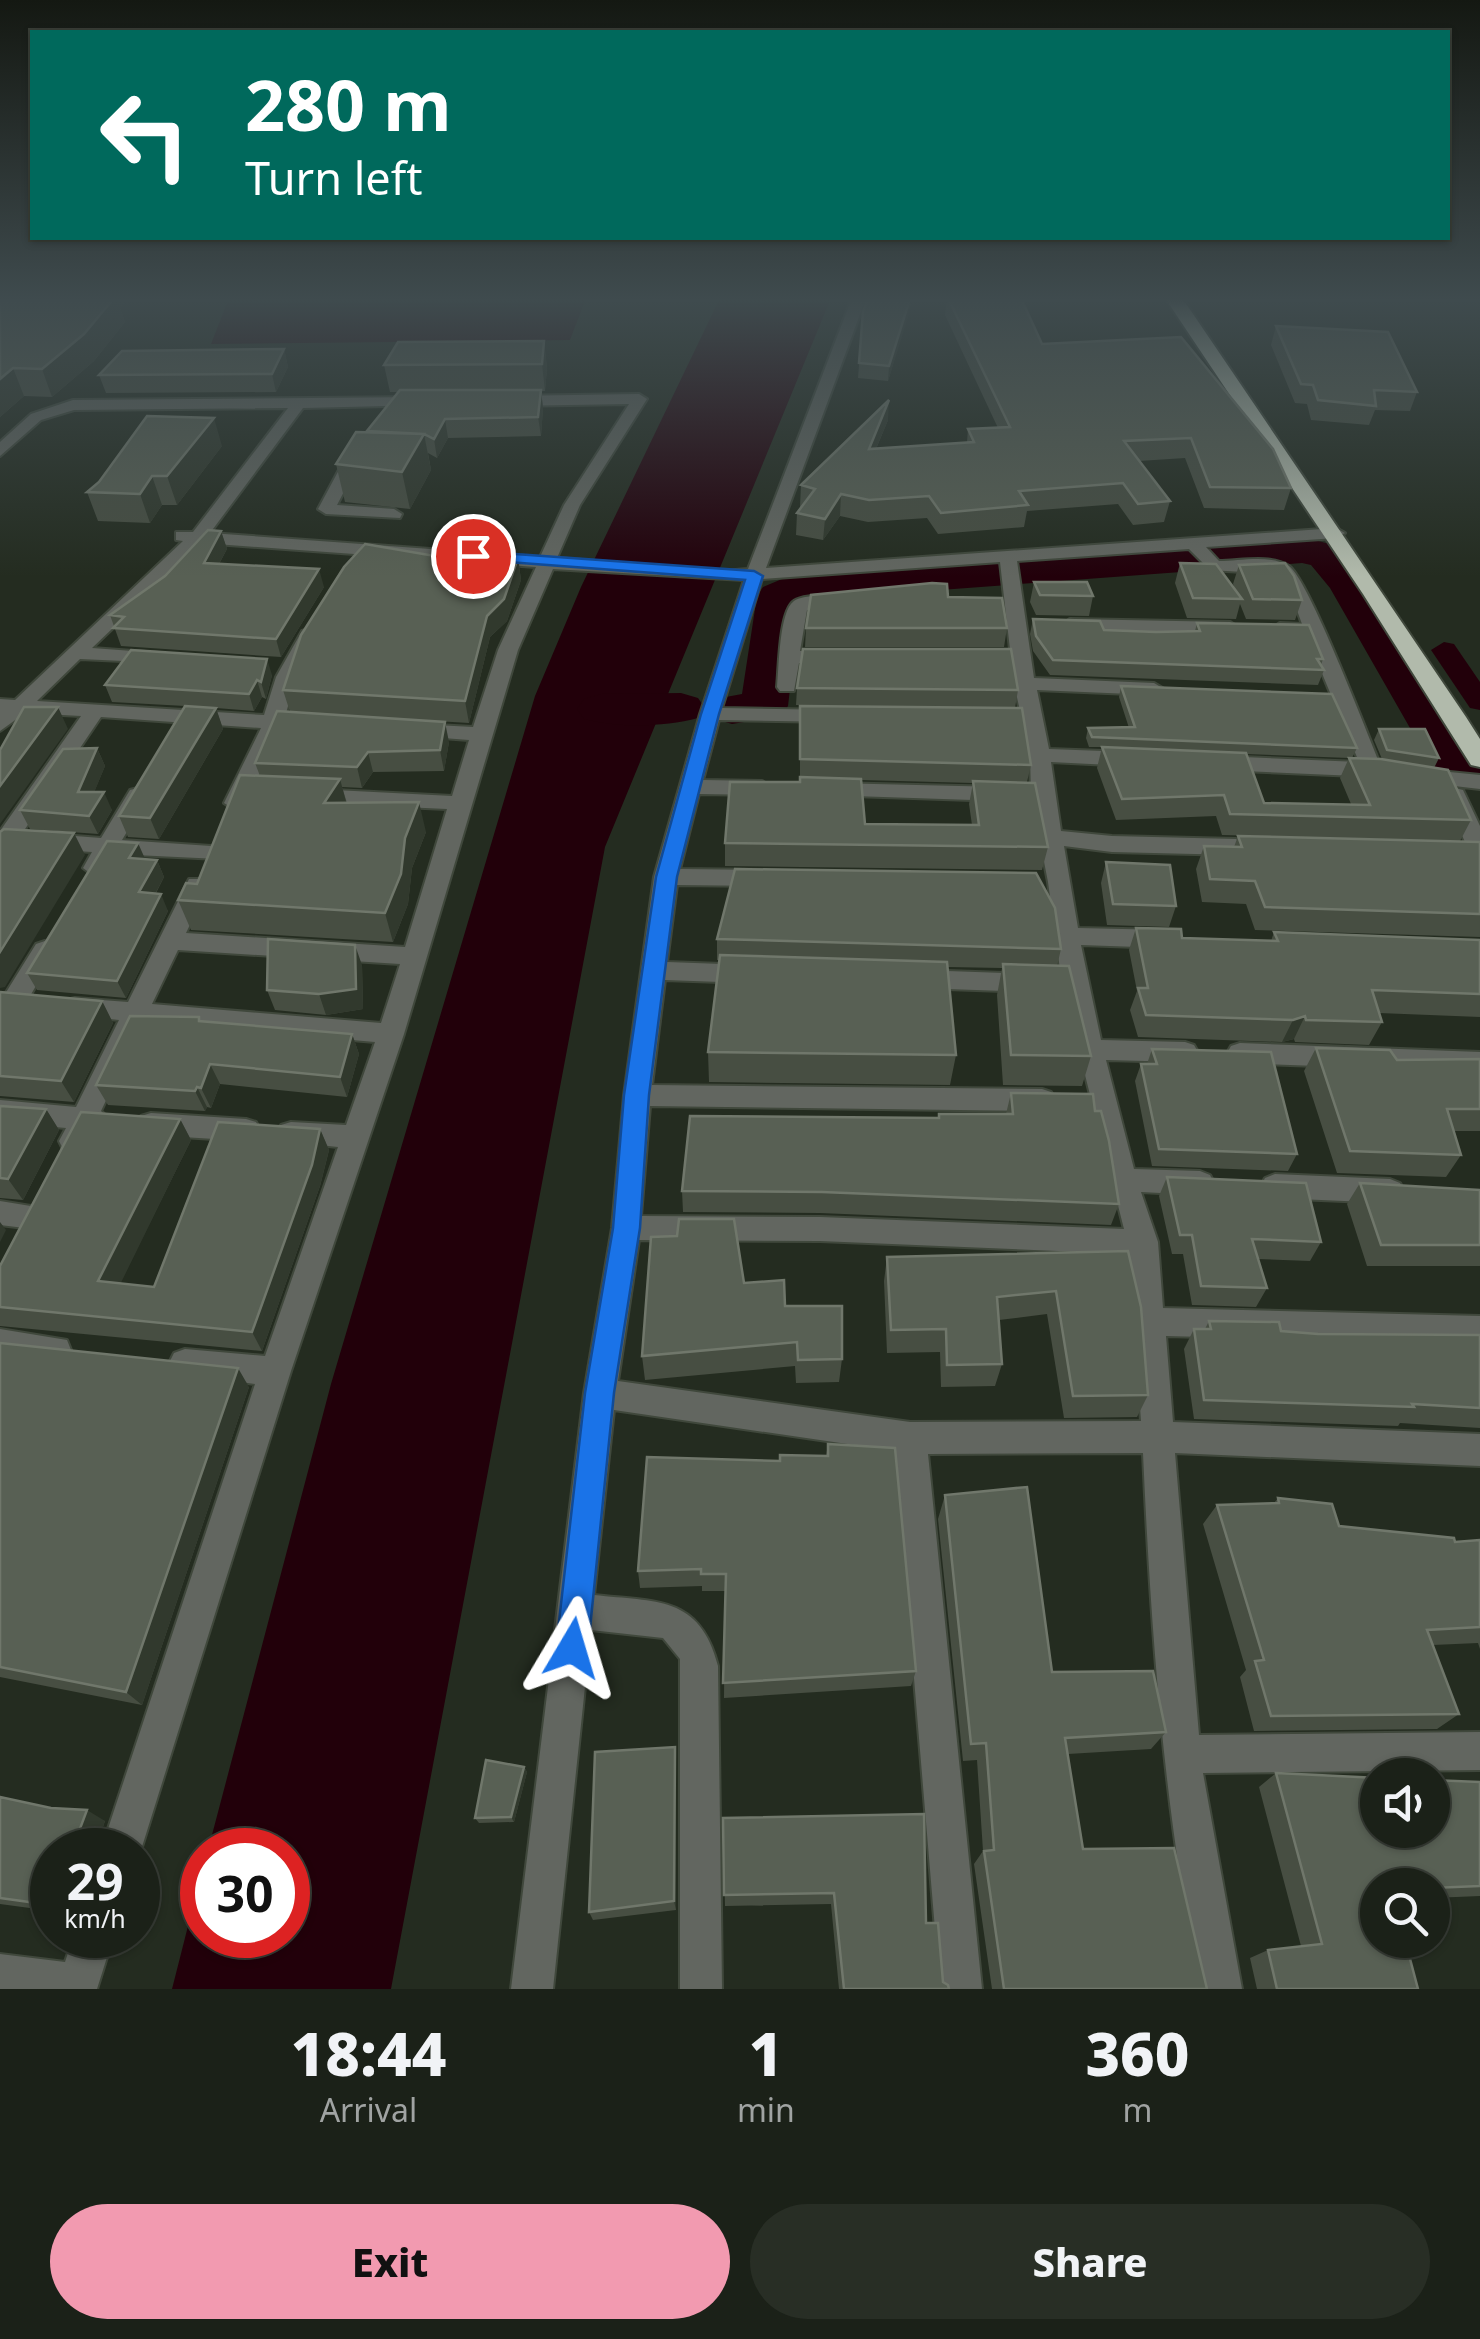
<!DOCTYPE html>
<style>
body{margin:0;font-family:"Noto Sans",sans-serif;background:#282e25;color:#f1f3f6;height:100vh;display:flex;flex-direction:column;font-size:38px;white-space:nowrap}
*{box-sizing:border-box;margin:0}
p{font-size:32px;color:#a0a3a2}
.icon{flex:none;width:55px;height:55px;fill:none;stroke:currentColor;stroke-width:2;stroke-linecap:round;stroke-linejoin:round}
.map{position:relative;height:1989px;overflow:hidden}
.panel{display:flex;flex-direction:column;background:#1b2118;flex:1}
.panel>*{flex:none}
.guide{position:absolute;left:30px;top:30px;width:1420px;height:210px;border-radius:0px;box-shadow:0 2px 8px #0004,0 0 0 2px #393e37;background:#00695c;color:#fff;overflow:hidden}
.fabs{position:absolute;left:1360px;top:1758px;display:grid;gap:20px}
.fabs a{display:grid;place-items:center;width:90px;height:90px;border-radius:50%;background:#1b2118;box-shadow:0 2px 8px #0004,0 0 0 2px #393e37;font-size:50px}
.speed{position:absolute;left:30px;top:1828px;display:flex;gap:20px;font-size:50px;font-weight:700;text-align:center}
.speed>*{display:grid;place-content:center;width:130px;height:130px;border-radius:50%;background:#1b2118;box-shadow:0 2px 8px #0004,0 0 0 2px #393e37;line-height:1}
.speed small{font-size:25px;font-weight:400}
.speed .limit{border:15px solid #d22;background:#fff;color:#111}
.pin{position:absolute;display:grid;place-items:center;width:85px;height:85px;color:#fff;margin:-42px;border:5px solid #fff;border-radius:50%;box-shadow:0 2px 10px #0007}
.me{position:absolute;width:110px;margin:-55px;rotate:7deg;stroke-linejoin:round;filter:drop-shadow(0 0 8px #0008)}
.turn{display:flex;align-items:center;gap:35px;height:210px;padding:0 50px;font-size:45px}
.turn .icon{width:130px;height:130px;stroke-width:2.5}
.turn b{display:block;font-size:70px;line-height:85px}
.eta{display:flex;justify-content:space-evenly;align-items:center;height:170px;text-align:center}
.eta b{font-size:60px;font-weight:800;line-height:70px}
.cta{display:flex;gap:20px;margin-top:auto;padding:20px 50px}
.cta a{flex:1;height:115px;border-radius:60px;background:#f29ab0;color:#111;font-size:40px;font-weight:800;line-height:115px;text-align:center}
.cta a+a{background:#282e25;color:#f1f3f6}
.map>svg:first-child{display:block}
</style>
<div class="map">
<svg width="1480" height="1989" viewBox="0 0 1480 1989">
<rect width="100%" height="100%" fill="#242c20"/>
<path fill="#22000a" d="M229 298H586L570 340 211 344Z
M720 298H831L605 847 391 1989H172L202 1871V1935H288V1850H208L331 1384 535 696 581 587Z"/>
<g fill="none" stroke-linecap="round" stroke-linejoin="round">
<path fill="#22000a" fill-rule="evenodd" d="M1444 642 1454 644 1480 682V710L1470 708 1431 650Z"/>
<path fill="#22000a" fill-rule="evenodd" d="M1303 537 1341 547 1364 574 1471 748 1480 752V779L1469 782 1434 770 1330 588 1311 565 1302 563 805 600 800 603 788 706 781 716 732 724 715 719 708 709 715 699 742 694 757 596 763 587 782 579Z
M681 693 698 698 705 708 698 718C664 727 618 728 584 719L577 709 584 699 601 694Z"/>
<defs>
<path id="minor" d="M852 298H866L766 568 1336 528 1345 533 1336 538 1206 547 1219 561C1240 561 1270 554 1289 566 1309 580 1366 731 1380 764L1390 770 1379 777 1220 770 1209 763 1220 756 1359 762 1306 635H1280L1271 629 1280 623 1302 624 1291 594 1276 574 1210 570 1189 549 1017 561 1034 678 1154 683 1164 689 1154 695 1037 690 1049 749 1130 752 1141 759 1130 766 1051 762 1061 831 1112 836 1236 839 1247 847 1236 855 1112 852 1064 846 1078 928 1167 930 1179 939 1167 948 1081 945 1101 1040 1185 1042 1194 1045 1198 1052 1194 1059 1185 1062 1106 1060 1134 1169 1200 1171 1210 1175 1214 1183 1210 1191 1200 1195 1141 1192 1158 1242 1163 1308 1480 1316V1344L1166 1336 1173 1422 1480 1434V1466L1175 1453 1199 1735 1480 1732V1770L1203 1773 1242 1989H1200C1164 1812 1151 1633 1143 1453L928 1454 982 1989H940L895 1451 614 1410 594 1595C656 1602 700 1595 718 1666L722 1989H680V1659L663 1638 591 1630 553 1989H511L584 1393 612 1228 624 1095 654 877 700 714 744 580 553 569 518 650 404 1034 291 1371 141 1850 138 1858V1850H101L255 1384 174 1373 169 1363 174 1353 185 1349 265 1356 338 1147 281 1141 277 1133 281 1125 291 1122 346 1125 375 1042 143 1022 101 1111 110 1120 106 1128 92 1131 83 1149 73 1152 63 1149 59 1141 66 1128 0 1122V1100L76 1107 119 1020 66 1014 62 1007 66 1000 75 998 128 1002 189 879H205L209 885 186 933 405 947 447 809 315 803 304 796 315 789 452 796 469 740 417 736 407 730 417 724 473 727 498 650 536 567 202 543 92 648 160 653 170 659 167 663 80 659 37 701 264 715 276 677 302 631 309 629 318 635 296 677 285 717 309 720 312 724 302 730 281 729 246 803 235 810 224 803 261 728 101 717 23 832 101 838 130 790 138 788 149 795 122 840 211 846 219 849 222 854 219 859 114 854 102 874 94 876 83 868 92 852 14 847 8 855 0 858V831L81 716 25 713 0 731V699L15 700 183 541 176 540V532H193L288 408 74 410 41 420 0 456V442L31 414 73 400 424 397 432 402 429 405 303 408 210 533 540 557 564 505 629 404 509 406 501 401 509 396 639 394 647 399 580 505 557 558 723 571 748 569ZM1000 562 1014 684 1030 755 1031 795 1048 882 1062 984 1124 1229 820 1217 641 1216 650 1106 1042 1111 1051 1108 1055 1100 1051 1092 1042 1089 652 1085 665 980 749 983 758 980 761 974 758 968 749 965 667 962 677 885 765 886 777 878 765 870 680 869 699 794 762 795 773 788 762 781 703 780 719 720 835 722 845 716 835 710 722 708 762 579ZM178 950 400 964 381 1023 152 1004ZM639 1240 820 1241 1129 1254 1141 1421 910 1422 618 1381Z
M356 448 364 453 337 505 394 509 402 514 400 518 326 514 318 509 348 453Z
M842 594 849 596V604L807 610 800 651H835L845 657 835 663H799L794 691H780L777 687C779 669 779 611 794 601 804 594 830 596 842 594Z
M1070 619 1230 622 1239 628 1230 634 1063 629 1061 625Z
M1419 769 1480 775V789L1411 781 1408 776 1411 771Z
M832 783 1002 787 1013 794 1002 801 824 795 821 790 824 785Z
M1455 788 1463 790 1480 826V859L1469 851 1444 795Z
M45 941 57 950 23 1008H5L1 1001 5 994 36 944Z
M919 970 1034 974 1043 977 1046 983 1043 989 1034 992 919 988 910 985 907 979 910 973Z
M1240 1043 1480 1052V1072L1240 1063 1231 1060 1227 1053 1231 1046Z
M151 1113 246 1119 256 1122 260 1130 256 1138 246 1141 151 1135 141 1132 137 1124 141 1116Z
M1275 1174 1390 1179 1400 1183 1404 1191 1400 1199 1390 1203 1275 1198 1265 1194 1261 1186 1265 1178Z
M0 1201 43 1208 47 1217 43 1226 33 1229 0 1225Z
M0 1329 67 1340 71 1350 67 1360 56 1364 0 1357Z
M74 1935H114L97 1989H0V1954L65 1962Z"/>
<path id="highway" d="M1165 298H1182L1191 311 1466 717 1480 739V767L1471 765 1363 594Z"/>
</defs>
<use href="#minor" stroke="#40483c" stroke-width="4"/>
<use href="#highway" stroke="#40483c" stroke-width="4"/>
<use href="#minor" fill="#626660" fill-rule="evenodd"/>
<use href="#highway" fill="#b1baab" fill-rule="evenodd"/>
</g>
<path fill="#474e42" fill-rule="evenodd" d="M0 298 120 308 125 322 94 361 52 397 24 396 0 417Z
M947 298H1021L1042 344 1291 488 1284 510 1204 508 1185 458 1139 461 1170 501 1164 522 1133 525 1118 504 1027 511 1024 527 938 534 927 518 868 522 840 516 823 540 796 535 797 513 802 507H800L801 485 888 420 876 449 967 442 968 429 998 428 945 315Z
M911 304 888 381 858 378 863 311Z
M1276 326 1417 392 1410 411 1375 410 1369 425 1311 420 1307 404 1295 403 1271 345Z
M544 341 547 368 545 391H541L543 408 541 436 448 438 437 458 428 453 431 470 410 509 345 502 336 464 368 432 399 392H390L384 365Z
M284 349 288 367 276 392 106 393 99 375Z
M222 446 177 505H162L150 523 98 521 87 492Z
M221 531 227 549 219 564 324 587 281 657 121 646 110 615 165 576Z
M429 555 518 558 521 580 507 621 490 637 469 723 386 718 449 742 444 771 373 772 362 788 342 787 347 803 426 832 412 868 408 904 393 942 191 930 178 900 197 884 260 776 255 763 290 712 283 690Z
M1180 563 1235 589 1233 584 1239 565 1302 600 1295 620 1246 619 1240 604 1236 619 1187 618 1175 583Z
M1034 582 1093 596 1089 616 1036 615 1030 602Z
M948 597 1007 628 1004 647H805L806 628Z
M1033 619 1104 630 1156 632 1195 631 1197 623 1323 659 1321 665 1324 670 1318 685 1050 675 1033 651 1030 634Z
M272 675 266 699 262 697 254 711 216 708 223 729 159 839 128 837 119 816 185 706 112 702 105 685Z
M1121 686 1357 748 1352 758 1382 759 1374 740 1379 729 1439 758 1434 768 1471 820 1460 841 1222 835 1216 816 1116 820 1097 768 1102 747H1089L1086 738 1088 728H1129L1119 697ZM1246 754 1349 758 1340 778 1351 804 1264 803Z
M797 688 1018 690 1015 708 796 705Z
M800 706 1031 765 1027 782 1048 847 1042 870 725 866V843L800 782ZM861 780 973 783 969 804 972 825 865 824Z
M97 748 105 766 94 792 112 810 98 834 30 829 20 810Z
M1238 836 1480 842V937L1255 930 1246 904 1202 902 1196 869 1204 846 1234 847Z
M146 859 157 860 164 877 156 893 168 911 126 998 37 990 27 973Z
M1106 862 1176 906 1169 927 1107 925 1101 883Z
M1136 928 1182 938 1271 941 1274 932 1480 940V1017L1379 1013 1382 1022 1369 1045 1295 1042 1294 1039 1282 1042 1138 1037 1130 1010 1137 991 1129 950Z
M717 939 1061 949 1057 966 1091 1056 1082 1086 1003 1085 997 995 1002 968 948 967 956 1055 950 1085 709 1082 708 1052 719 960H717Z
M362 965 363 1009 326 1015 275 1010 267 990Z
M0 992 102 1001 113 1023 74 1102 0 1096Z
M201 1022 352 1034 359 1054 347 1097 220 1084 211 1108 207 1107 205 1111 108 1105 96 1085Z
M1316 1048 1397 1060 1480 1059V1131H1453L1461 1155 1446 1177 1337 1173 1304 1071Z
M1152 1049 1297 1154 1288 1171 1152 1166 1135 1081 1141 1064H1147Z
M1011 1093 1095 1111 1119 1204 1111 1225 820 1213 683 1212 682 1191 938 1118 1006 1114Z
M0 1106 46 1109 59 1130 23 1200 0 1198Z
M180 1119 191 1140 120 1283 154 1287 320 1129 329 1150 320 1186 262 1351 0 1326V1266Z
M1167 1177 1321 1242 1310 1261 1258 1259 1267 1288 1256 1307 1192 1305 1183 1254H1172L1159 1196Z
M1360 1183 1480 1190V1266H1367L1347 1204Z
M1128 1251 1148 1395 1137 1417 1064 1418 1047 1314 999 1320 1002 1364 995 1386 941 1387 940 1352 887 1353 884 1281 887 1257Z
M744 1283 785 1306 842 1359 839 1382 796 1383 795 1366 645 1380 642 1356Z
M1209 1321 1281 1331 1318 1334 1480 1335V1428L1400 1423 1398 1426 1194 1419 1184 1349 1194 1329H1205Z
M0 1343 249 1387 142 1705 0 1677Z
M828 1444 916 1671 911 1686 724 1698 725 1591H702V1586L640 1588 638 1571 780 1461 826 1456Z
M945 1495 1052 1672 1166 1732 1151 1749 1068 1754 1083 1849 1207 1989H992L974 1864 983 1851 977 1760 963 1761 938 1519Z
M1278 1498 1339 1526 1455 1542 1480 1540V1649L1478 1643 1433 1645 1459 1714 1437 1729 1254 1731 1240 1677 1246 1670 1203 1524 1217 1505 1274 1503Z
M676 1759V1910L593 1920 589 1912Z
M524 1767 527 1772 514 1822 479 1823 475 1818Z
M1276 1773 1480 1782V1896L1432 1898V1885H1378L1418 1989H1257L1250 1958 1268 1950 1301 1946 1259 1787Z
M0 1797 105 1821 95 1850H52V1911L0 1904Z
M723 1818 926 1923 943 1982 949 1989H839L831 1904 725 1906Z"/>
<path fill="#31392d" d="M97 298H131L120 308 125 322 94 361 52 397 42 369Z
M908 298H911L908 317 888 381 889 366Z
M544 341 547 368 545 391 542 364Z
M284 349 288 367 276 392 272 374Z
M13 368 24 396 0 417V379Z
M541 390 543 408 541 436 538 417Z
M889 400 888 420 867 470 869 449Z
M214 418 222 446 177 505 167 476Z
M445 419 448 438 437 458 434 439Z
M424 434 431 470 410 509 402 472Z
M152 476 162 505 150 523 140 494Z
M841 494 840 516 823 540 825 519Z
M221 531 227 549 210 580 204 563Z
M518 558 521 580 507 621 490 637 469 723 465 701 487 616Z
M319 569 324 587 281 657 276 639Z
M267 659 272 675 266 699 261 682Z
M257 680 262 697 254 711 249 694Z
M58 707 68 729 0 824V786Z
M216 708 223 729 159 839 150 818Z
M445 722 449 742 444 771 440 750Z
M97 748 105 766 87 810 78 792Z
M368 752 373 772 362 788 357 767Z
M340 779 348 809 324 803Z
M104 792 112 810 98 834 89 816Z
M419 802 426 832 412 868 408 904 393 942 385 913 405 838Z
M74 833 85 855 5 987 0 988V952Z
M138 843 146 861 129 858Z
M157 860 164 877 147 909 139 892Z
M161 894 168 911 126 998 117 981Z
M355 945 362 965 363 1009 326 1015 319 994Z
M102 1001 113 1023 74 1102 61 1081Z
M1305 1016 1294 1039 1282 1042 1293 1020Z
M352 1034 359 1054 347 1097 340 1077Z
M210 1064 220 1084 211 1108 201 1088Z
M197 1087 207 1107 205 1111 195 1091Z
M46 1109 59 1130 23 1200 8 1179Z
M180 1119 191 1140 112 1301 98 1281Z
M320 1129 329 1150 320 1186 262 1351 252 1332Z
M0 1222 6 1230 0 1242Z
M238 1368 249 1387 142 1705 126 1692Z
M675 1747 676 1759V1910L674 1901Z
M524 1767 527 1772 514 1822 511 1817Z
M87 1810 105 1821 95 1850H72Z"/>
<path fill="#586054" stroke="#70776b" stroke-width="2.5" d="M0 298H114L84 334 42 369 13 368 0 379Z
M869 298H908L906 302H909L889 366 859 363 863 311Z
M948 298H1021L1042 344 1181 337 1273 449 1291 488 1210 487 1191 438 1124 441 1170 501 1138 504 1123 483 1019 491 1028 505 941 513 929 496 869 500 841 494 825 519 797 513 815 489 801 485 889 400 869 449 974 442 968 429 1010 427Z
M1276 326 1388 332 1417 392 1374 390 1376 406 1318 400 1313 385 1301 384Z
M544 341 542 364 384 365 398 342Z
M284 349 272 374 99 375 122 351Z
M400 390H541L538 417 445 419 434 439 424 434 367 431Z
M147 416 214 418 167 476H152L140 494 87 492 99 482Z
M356 432 424 434 402 472 336 464Z
M208 530 221 531 204 563 319 569 276 639 113 628 124 617 110 615 165 576Z
M365 544 429 555 518 558 504 599 487 616 465 701 283 690 301 635 344 567Z
M1180 563 1216 564 1242 599 1193 598Z
M1285 563 1294 576 1302 600 1253 599 1239 565Z
M1034 582H1087L1093 596 1040 595Z
M932 583 947 584 948 597 1002 598 1007 628H806L811 595Z
M1033 619 1100 621 1104 630 1156 632 1200 631 1197 623 1309 625 1323 659H1317L1324 670 1053 660 1036 636Z
M803 649H1011L1018 690 797 688Z
M131 650 267 659 261 682 257 680 249 694 105 685Z
M1121 686 1332 694 1357 748 1092 737 1088 728 1135 727Z
M185 706 216 708 150 818 119 816Z
M800 706 1022 708 1031 765 800 759Z
M24 707H58L0 786V750Z
M277 711 445 722 440 750 368 752 357 767 255 763Z
M1379 729H1425L1439 758 1387 750Z
M1102 747 1246 753 1264 803 1370 805 1349 758 1381 759 1448 770 1471 820 1230 814 1224 795 1122 799Z
M97 748 78 792H104L89 816 20 810 63 749Z
M240 775 340 779 324 803 419 802 405 838 401 874 385 913 178 900 186 883 197 884Z
M800 777 861 779 865 824 979 825 973 781 1035 783 1048 847 725 843 730 782H800Z
M4 829 74 833 0 952V832Z
M1238 836 1480 842V914L1265 907 1255 881 1210 879 1204 846 1242 847Z
M107 841 138 843 129 858 157 860 139 892 161 894 117 981 27 973Z
M1106 862 1170 865 1176 906 1113 904Z
M735 869 1036 873 1055 908 1061 949 717 939Z
M1136 928 1181 929 1182 938 1278 941 1274 932 1480 940V994L1372 990 1382 1022 1306 1020 1305 1016 1293 1020 1146 1015 1138 988H1148Z
M268 939 355 945 356 989 319 994 267 990Z
M720 955 947 962 956 1055 708 1052Z
M1003 964 1069 966 1091 1056 1011 1055Z
M0 992 102 1001 61 1081 0 1076Z
M130 1016 199 1017V1021L352 1034 340 1077 210 1064 201 1088 197 1087 195 1091 96 1085Z
M1316 1048 1390 1050 1397 1060 1480 1059V1109H1447L1461 1155 1350 1151Z
M1152 1049 1271 1052 1297 1154 1159 1149 1141 1064H1157Z
M1011 1093 1093 1094 1095 1111H1101L1109 1141 1119 1204 822 1192 682 1191 690 1116 939 1118V1114H1013Z
M0 1106 46 1109 8 1179 0 1178Z
M81 1112 180 1119 98 1281 154 1287 218 1122 320 1129 312 1165 252 1332 0 1307V1266Z
M1167 1177 1306 1183 1321 1242 1252 1239 1267 1288 1201 1286 1192 1235H1180Z
M1360 1183 1480 1190V1245H1381Z
M679 1219H734L744 1283 784 1280 785 1306H842V1359L798 1360 797 1342 642 1356 651 1237 677 1236Z
M1128 1251 1141 1307 1148 1395 1073 1396 1056 1291 997 1297 1002 1364 947 1365 946 1329 891 1330 887 1257Z
M1209 1321 1279 1322 1281 1331 1318 1334 1480 1335V1408L1412 1404 1414 1407 1204 1400 1194 1329H1211Z
M0 1343 238 1368 126 1692 0 1667Z
M828 1444 895 1448 916 1671 723 1683 726 1574H701V1569L638 1571 647 1457 780 1461V1455L828 1456Z
M1027 1487 1052 1672 1153 1671 1166 1732 1065 1738 1083 1849 1174 1848 1207 1989H1004L984 1851 994 1850 986 1743 971 1744 945 1495Z
M1278 1498 1332 1504 1339 1526 1454 1538 1455 1542 1480 1540V1627L1427 1630 1459 1714 1271 1716 1255 1661 1264 1660 1217 1505 1279 1503Z
M675 1747 674 1901 589 1912 595 1752Z
M486 1760 524 1767 511 1817 475 1818Z
M1276 1773 1378 1778V1830H1432V1780L1480 1782V1886L1432 1888V1885H1378V1940H1405L1418 1989H1277L1268 1950 1322 1944Z
M0 1797 51 1808 87 1810 72 1850H52V1901L51 1905 0 1898Z
M924 1814 926 1923H938L943 1982 948 1985 949 1989H844L834 1893 724 1895 723 1818Z"/>
<linearGradient id="sky" x2="0" y2="1"><stop stop-color="#141812"/><stop offset="0.52" stop-color="#3f4b4e"/><stop offset="1" stop-color="#3f4b4e" stop-opacity="0"/></linearGradient>
<rect width="1480" height="577" fill="url(#sky)"/>
<path fill="#1a73e8" stroke="#114b97" stroke-width="2.5" d="M473 551 754 571 763 576 719 714 677 877 649 1095 640 1228 614 1393 588 1648 584 1660 572 1665 560 1660 556 1648 585 1393 613 1228 624 1095 656 877 701 714 745 580 467 559V552Z"/>
</svg>
<div class="fabs">
<a><svg class="icon" aria-label="sound" viewBox="0 0 24 24"><path d="M4 9h4l5-4v14l-5-4H4zM17 9q2 3 0 6"/></svg></a>
<a><svg class="icon" aria-label="search" viewBox="0 0 24 24"><circle cx="10" cy="10" r="6"/><path d="M15 15l6 6"/></svg></a>
</div>
<div class="speed"><div>29<small>km/h</small></div><div class="limit">30</div></div>
<div class="pin" style="left:473px;top:556px;background:#d93025"><svg class="icon" aria-label="arrive" viewBox="0 0 24 24"><path d="M6 21V4h12l-3 4 3 4H6"/></svg></div>
<svg class="me" style="left:572px;top:1648px" viewBox="-20 -20 40 40"><path d="M0-17L14 15 0 8-14 15z" fill="#1a73e8" stroke="#fff" stroke-width="4"/></svg>
<div class="guide">
<div class="turn"><svg class="icon" aria-label="left" viewBox="0 0 24 24"><path d="M17 20v-9H6M10 6l-5 5 5 5"/></svg><div><b>280 m</b>Turn left</div></div>
</div>
</div>
<section class="panel">
<div class="eta">
<div><b>18:44</b><p>Arrival</p></div>
<div><b>1</b><p>min</p></div>
<div><b>360</b><p>m</p></div>
</div>
<div class="cta"><a>Exit</a><a>Share</a></div>
</section>
